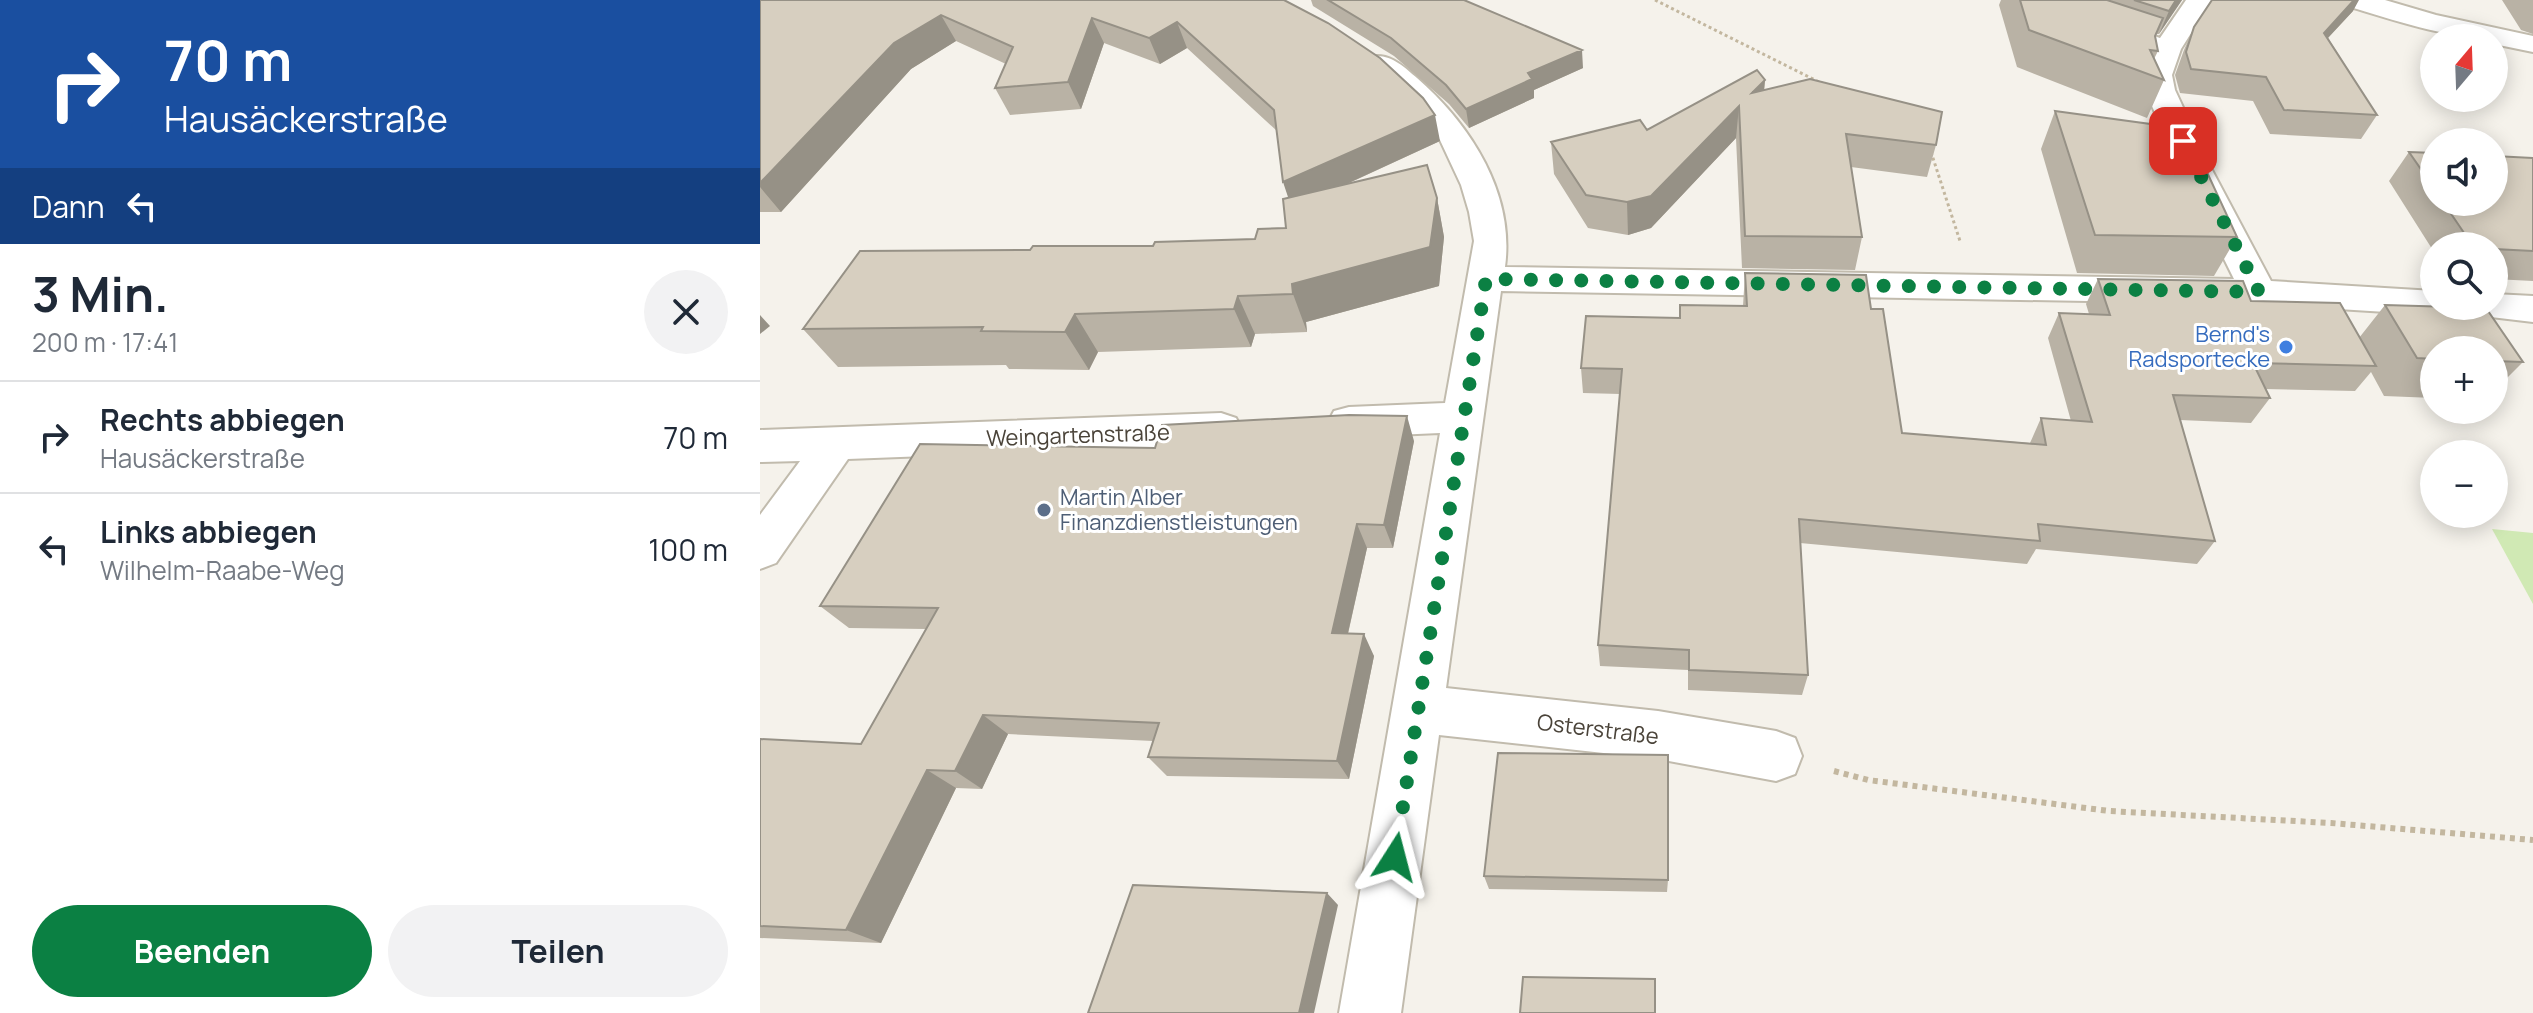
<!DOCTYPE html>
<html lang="de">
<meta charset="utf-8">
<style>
body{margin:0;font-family:Manrope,sans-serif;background:#f2f2f3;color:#1f2937;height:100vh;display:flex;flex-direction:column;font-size:30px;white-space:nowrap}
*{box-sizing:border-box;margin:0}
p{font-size:26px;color:#747a83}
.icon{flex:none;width:44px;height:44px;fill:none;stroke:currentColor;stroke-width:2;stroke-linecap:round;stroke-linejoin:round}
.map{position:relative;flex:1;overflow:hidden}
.details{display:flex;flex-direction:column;background:#fff;width:760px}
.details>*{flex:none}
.top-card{background:#1a4fa0;color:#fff;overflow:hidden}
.needle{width:52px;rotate:19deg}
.buttons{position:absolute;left:1660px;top:24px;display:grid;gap:16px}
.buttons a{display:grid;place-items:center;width:88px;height:88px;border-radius:50%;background:#fff;box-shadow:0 4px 20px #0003;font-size:40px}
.pin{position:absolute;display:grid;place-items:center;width:68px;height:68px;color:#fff;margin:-34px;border-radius:16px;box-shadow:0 4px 12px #0006}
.me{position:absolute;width:88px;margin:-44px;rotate:9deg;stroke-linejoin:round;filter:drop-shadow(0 0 6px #0008)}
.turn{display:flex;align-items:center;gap:28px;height:168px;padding:0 32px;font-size:36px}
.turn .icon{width:104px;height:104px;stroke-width:2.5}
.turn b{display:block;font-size:56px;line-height:68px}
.then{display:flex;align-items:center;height:76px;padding:0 32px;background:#0003;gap:16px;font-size:30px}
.round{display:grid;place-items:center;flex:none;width:84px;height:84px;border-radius:42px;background:#f2f2f3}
.summary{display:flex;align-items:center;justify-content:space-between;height:136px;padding:0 32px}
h1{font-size:48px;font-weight:700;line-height:60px}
.cta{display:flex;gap:16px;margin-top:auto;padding:16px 32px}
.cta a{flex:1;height:92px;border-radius:48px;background:#0b8043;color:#fff;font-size:32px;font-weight:700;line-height:92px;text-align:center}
.cta a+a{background:#f2f2f3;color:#1f2937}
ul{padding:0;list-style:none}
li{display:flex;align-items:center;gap:24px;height:112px;padding:0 32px;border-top:2px solid #e0e1e3}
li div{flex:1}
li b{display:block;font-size:30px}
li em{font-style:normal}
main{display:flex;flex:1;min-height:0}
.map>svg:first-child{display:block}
</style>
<main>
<section class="details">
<div class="top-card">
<div class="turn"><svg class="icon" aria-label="right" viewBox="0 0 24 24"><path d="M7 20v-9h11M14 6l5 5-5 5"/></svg><div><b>70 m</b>Hausäckerstraße</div></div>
<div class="then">Dann<svg class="icon" aria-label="left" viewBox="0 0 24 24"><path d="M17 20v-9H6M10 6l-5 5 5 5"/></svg></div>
</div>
<div class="summary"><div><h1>3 Min.</h1><p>200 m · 17:41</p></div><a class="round"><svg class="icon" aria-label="close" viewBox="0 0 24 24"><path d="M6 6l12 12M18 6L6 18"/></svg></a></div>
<ul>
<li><svg class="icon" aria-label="right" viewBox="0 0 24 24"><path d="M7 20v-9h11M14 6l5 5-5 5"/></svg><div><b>Rechts abbiegen</b><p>Hausäckerstraße</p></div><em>70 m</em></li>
<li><svg class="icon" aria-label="left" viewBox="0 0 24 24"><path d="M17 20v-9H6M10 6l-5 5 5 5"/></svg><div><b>Links abbiegen</b><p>Wilhelm-Raabe-Weg</p></div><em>100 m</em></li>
</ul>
<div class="cta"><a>Beenden</a><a>Teilen</a></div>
</section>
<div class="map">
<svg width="1773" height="1013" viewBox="0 0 1773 1013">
<rect width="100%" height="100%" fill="#f5f2eb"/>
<path fill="#d0e9b4" d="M1732 529 1773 533V604Z"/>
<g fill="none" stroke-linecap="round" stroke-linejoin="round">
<defs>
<path id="street" d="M1246 0H1286L1400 38 1426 0H1452L1421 49 1412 75 1415 90 1452 170 1511 281 1674 291V306H1691L1687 312 1674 315 1499 304 741 291 686 688 898 711 1016 731 1035 738 1042 756 1035 774 1016 781 898 759 679 735 641 1013H579L680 433 589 437 574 433 568 422 574 411 589 407 685 403 714 241 709 212 701 185 680 140 652 105 605 63 609 57C629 52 643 66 657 78 711 125 755 194 745 267L1474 279 1420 170 1385 90 1382 75 1391 53 1250 6Z
M1583 0H1625L1676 15 1773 36V52L1734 44V38C1683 38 1635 20 1587 6Z
M1734 294 1773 296V322L1714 315 1708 306H1734Z
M461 413 476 418 482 429 476 440 461 445 88 459 16 563 0 569V515L40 461 0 462V430Z"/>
</defs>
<use href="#street" stroke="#c1bbad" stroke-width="4"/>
<path stroke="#c3b79f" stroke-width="3" stroke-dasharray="3 3" stroke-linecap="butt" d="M895 0 1061 83
M1171 152 1200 241"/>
<path stroke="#c3b79f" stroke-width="6" stroke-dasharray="5 5" stroke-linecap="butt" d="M1074 771 1108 780 1349 811 1571 823 1773 840"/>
<use href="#street" fill="#fff" fill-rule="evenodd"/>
</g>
<path fill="#b9b2a5" d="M0 0H524L680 141 587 184 677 198 684 237 679 286 546 322 547 332 495 334 491 347 338 352 329 370 249 369 246 365 78 367 43 329 270 250 393 246 495 239 526 228 529 198 517 131 427 48 400 64 344 43 321 109 250 115 235 88 246 64 196 41 151 69 21 212H0Z
M551 0H704L823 68 774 90V98L709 128 689 104 634 56 553 6Z
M1241 0H1422L1399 34H1396L1395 36 1398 51 1394 59 1404 80 1387 118 1257 67 1239 5Z
M1742 0H1773V34L1761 30Z
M1593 11 1568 38 1617 115 1601 139 1510 134 1493 101 1420 93 1415 75 1424 50 1434 27Z
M1005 80 1004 91 1176 145 1167 177 1091 167 1102 237 1095 270 982 268 976 138 891 228 868 235 828 228 794 174 791 142 887 130Z
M1295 111 1477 237 1454 276 1317 273 1281 149Z
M1649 152 1674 153V202H1734L1773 158V281L1734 279V246H1674V252L1629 181Z
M985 273 1111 309 1142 433 1270 443 1281 418 1311 421 1288 338 1299 313 1329 314 1326 304 1338 279 1491 301 1599 338 1625 305 1763 362 1734 391V350H1674V398L1624 396 1611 372 1595 391 1505 389 1510 398 1491 423 1420 420 1455 541 1437 564 1276 549 1267 564 1040 543 1048 675 1042 695 928 690V670L840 666 838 645 860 394 823 393 821 368 920 318 983 306Z
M654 441 633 548H607L588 634 614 656 589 779 407 776 388 757 393 741 248 734 222 789 196 788 121 943 0 938V739L101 744 166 629 89 628 60 606 395 448Z
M724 876 908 880 907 892 729 889Z"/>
<path fill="#969186" d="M1416 0H1422L1399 34 1409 11Z
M1594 0H1599L1593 11 1551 56 1564 33Z
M181 15 196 41 151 69 21 212 0 187V183L134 43Z
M332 18 344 43 321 109 308 82Z
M417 22 427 48 400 64 389 38Z
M822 50 823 68 774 90V98L709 128 706 109 768 73Z
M1005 80 1002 112 992 93Z
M979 106 976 138 891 228 868 235 867 202Z
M675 115 680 141 532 209 523 182Z
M677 198 684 237 679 286 546 322 547 332 533 294 532 284Z
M478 296 495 334 491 347 474 309Z
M315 314 338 352 329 370 305 332Z
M0 315 10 326 0 334Z
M647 416 654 441 633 548 624 525Z
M597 524 607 548 583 655 572 633Z
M604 634 614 656 589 779 577 761Z
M223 715 248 734 222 789 195 771Z
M167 770 196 788 121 943 86 930Z
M567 893 578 905 554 1013H539Z"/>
<path fill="#d7cfc0" stroke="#969186" stroke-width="2" d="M0 0H524L568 23 620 58 663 98 675 115 523 182 514 110 417 22 389 38 332 18 308 82 235 88 253 47 181 15 134 43 0 183Z
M568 0H704L822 50 768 73 772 79 706 109 686 85 631 38Z
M1260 0H1347L1403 18 1395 36 1398 51 1390 50 1404 80 1269 30Z
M1374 0H1416L1409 11Z
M1452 0H1594L1564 33 1617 115 1524 110 1506 77 1431 69 1426 52 1434 27Z
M997 70 1005 80 992 93 1050 79 1182 112 1176 145 1086 134 1102 237 985 236 979 106 891 196 867 202 826 195 791 142 880 120 887 130Z
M1295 111 1427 129 1477 237 1335 235Z
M1649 152 1674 153V188Z
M1734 156 1773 158V251L1734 249V246H1713L1683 202H1734Z
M667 165 677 198 670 247 532 284 533 294 478 296 474 309 315 314 305 332 221 331 223 327 43 329 100 251 270 250 273 246H393L395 242 495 239 498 229 526 228 523 199Z
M985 273 1106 275 1111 309H1123L1142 433 1286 445 1281 418 1332 422 1299 313 1350 315 1338 279 1483 281 1491 301 1580 303 1616 366 1493 363 1510 398 1413 395 1455 541 1278 524 1280 541 1039 519 1048 675 929 670V650L838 645 862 369 821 368 826 316 920 318V305L987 306Z
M1625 305 1726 308 1763 362 1734 361V350H1674V359L1657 358Z
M589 415 647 416 624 525 597 524 572 633 604 634 577 761 388 757 399 723 223 715 195 771 167 770 86 930 0 926V739L101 744 178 608 60 606 160 444 395 448 402 425Z
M738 753 908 755V880L724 876Z
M373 885 567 893 539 1013H328Z
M763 977 895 979V1013H760Z"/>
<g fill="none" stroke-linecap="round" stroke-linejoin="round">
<path stroke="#0b8043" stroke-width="14" stroke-dasharray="0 25.2" d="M635 857 726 279 1499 292 1423 141"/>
</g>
<circle fill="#3f7fe0" stroke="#fff" stroke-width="3" cx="1526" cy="347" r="8"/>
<circle fill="#5c6f8a" stroke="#fff" stroke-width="3" cx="284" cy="510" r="8"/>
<g text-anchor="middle" stroke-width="6" stroke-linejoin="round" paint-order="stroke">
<g font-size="22" fill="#366cbe" stroke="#fff" text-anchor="end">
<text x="1510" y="342">Bernd's<tspan x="1510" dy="25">Radsportecke</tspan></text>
</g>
<g font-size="22" fill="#4a4339" stroke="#fff">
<text transform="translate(318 435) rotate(-2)" y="8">Weingartenstraße</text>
<text transform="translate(838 729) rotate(7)" y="8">Osterstraße</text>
</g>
<g font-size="22" fill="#4e5e75" stroke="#fff" text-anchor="start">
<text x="300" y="505">Martin Alber<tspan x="300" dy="25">Finanzdienstleistungen</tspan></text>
</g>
</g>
</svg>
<div class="buttons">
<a><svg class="needle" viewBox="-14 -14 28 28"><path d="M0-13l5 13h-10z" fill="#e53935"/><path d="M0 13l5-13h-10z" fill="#747a83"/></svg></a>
<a><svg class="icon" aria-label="sound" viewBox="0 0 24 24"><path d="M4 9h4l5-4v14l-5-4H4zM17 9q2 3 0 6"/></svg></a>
<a><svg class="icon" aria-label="search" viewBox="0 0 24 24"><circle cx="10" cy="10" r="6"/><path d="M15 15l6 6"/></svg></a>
<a>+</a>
<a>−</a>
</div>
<div class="pin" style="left:1423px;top:141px;background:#d93025"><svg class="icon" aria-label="arrive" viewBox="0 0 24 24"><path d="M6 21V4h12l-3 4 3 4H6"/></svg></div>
<svg class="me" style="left:635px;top:857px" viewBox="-20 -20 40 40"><path d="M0-17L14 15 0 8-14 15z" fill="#0b8043" stroke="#fff" stroke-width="4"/></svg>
</div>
</main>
